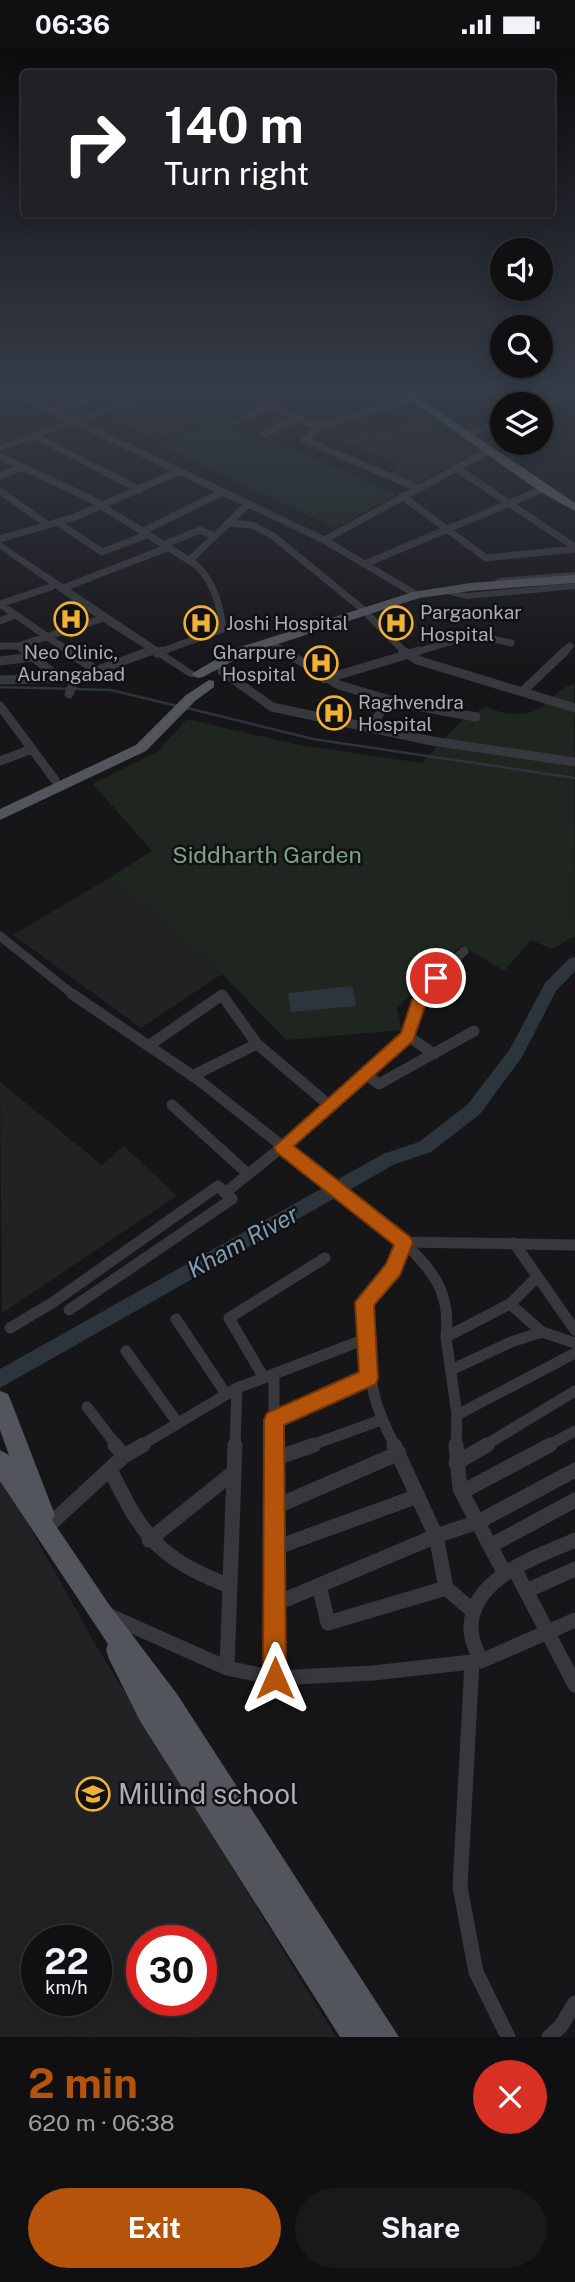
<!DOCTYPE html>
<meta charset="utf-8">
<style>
body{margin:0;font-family:"Public Sans",sans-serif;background:#19191b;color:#f1f3f6;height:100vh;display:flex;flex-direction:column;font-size:26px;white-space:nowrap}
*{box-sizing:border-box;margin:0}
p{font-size:23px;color:#9c9d9f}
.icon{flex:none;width:38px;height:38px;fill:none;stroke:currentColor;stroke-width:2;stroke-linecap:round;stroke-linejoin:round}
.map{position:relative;height:1988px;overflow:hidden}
.sheet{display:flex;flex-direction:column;background:#101012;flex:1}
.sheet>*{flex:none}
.hud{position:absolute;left:21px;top:21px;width:534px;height:147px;border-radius:7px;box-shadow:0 4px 18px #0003,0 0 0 2px #303032;background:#202124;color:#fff;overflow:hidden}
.fabs{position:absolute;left:490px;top:189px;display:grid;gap:14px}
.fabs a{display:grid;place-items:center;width:63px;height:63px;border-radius:50%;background:#101012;box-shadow:0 4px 18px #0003,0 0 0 2px #303032;font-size:35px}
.speed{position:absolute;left:21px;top:1876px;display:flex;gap:14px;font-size:35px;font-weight:700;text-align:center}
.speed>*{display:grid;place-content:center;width:91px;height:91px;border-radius:50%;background:#101012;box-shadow:0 4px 18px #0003,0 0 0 2px #303032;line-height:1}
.speed small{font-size:18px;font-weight:400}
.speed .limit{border:10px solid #d22;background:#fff;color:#111}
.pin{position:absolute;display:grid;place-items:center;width:60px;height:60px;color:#fff;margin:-30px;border:4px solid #fff;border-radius:50%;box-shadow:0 2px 7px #0007}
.me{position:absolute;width:77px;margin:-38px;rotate:0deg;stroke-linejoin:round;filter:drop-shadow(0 0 5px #0008)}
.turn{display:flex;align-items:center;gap:24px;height:147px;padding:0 28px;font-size:32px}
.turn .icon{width:91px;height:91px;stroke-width:2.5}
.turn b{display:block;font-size:49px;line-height:60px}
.round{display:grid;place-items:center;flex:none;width:74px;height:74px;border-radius:37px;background:#19191b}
.head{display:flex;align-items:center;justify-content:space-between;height:119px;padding:0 28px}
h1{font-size:42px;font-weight:700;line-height:52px;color:#b45309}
.button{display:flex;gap:14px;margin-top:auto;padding:14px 28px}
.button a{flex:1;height:80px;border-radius:42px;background:#b45309;color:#fff;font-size:28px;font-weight:700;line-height:80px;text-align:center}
.button a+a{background:#19191b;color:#f1f3f6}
.status{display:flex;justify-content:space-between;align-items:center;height:49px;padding:0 35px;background:#101012;direction:ltr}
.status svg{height:19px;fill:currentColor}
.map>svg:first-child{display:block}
</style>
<div class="status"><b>06:36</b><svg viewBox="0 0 49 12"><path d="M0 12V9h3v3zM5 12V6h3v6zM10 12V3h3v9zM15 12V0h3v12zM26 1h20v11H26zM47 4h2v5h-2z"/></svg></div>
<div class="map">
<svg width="575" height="1988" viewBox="0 0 575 1988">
<rect width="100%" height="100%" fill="#161618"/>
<path fill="#222225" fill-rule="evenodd" d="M171 342H202L241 359 158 391 111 368 118 362Z
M426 371 474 404 414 436 388 425 399 416 338 390 356 380 374 386Z
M109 829 222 925 141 979 13 886Z
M0 1033 102 1116 124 1097 177 1147 2 1264Z
M0 1425 97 1598 336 1988H0ZM37 1892H96V1951H37ZM142 1892H201V1951H142Z"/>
<path fill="#1e261f" d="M221 367 246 387 293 399 396 446 334 479 159 395Z
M574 635 575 887 552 900 531 891 504 922 462 896 397 959 402 981 286 991 222 925 109 829 152 802 93 735 157 703 187 670 300 696 422 714 463 670 487 658C502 665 520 668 537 661 552 654 555 640 574 635Z"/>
<path fill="#2c353c" d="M352 937 356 957 291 963 288 944Z"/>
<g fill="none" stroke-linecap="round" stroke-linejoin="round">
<path stroke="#2c353c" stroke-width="2.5" d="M0 638 111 641 177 657
M187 659 313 690 575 729"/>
<path fill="#2c353c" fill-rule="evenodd" d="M575 908V922L556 942 522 1008 480 1065 431 1103 395 1115 0 1339V1320L383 1105 419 1093 468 1055 510 1000 545 934 570 909Z"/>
<path stroke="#37383d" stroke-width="7" d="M11 342 324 491 417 546
M500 342 494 344 514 355
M219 344 224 342
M247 346 319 378
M21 347 35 342
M412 349 319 378 305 391 417 439
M541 361 565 342
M53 362 112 342
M236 373 301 342
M471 383 502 374
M264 385 298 369
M35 387 140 441
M0 408 87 448 195 515C214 532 220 556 223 580L157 604
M456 419 575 498
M0 427 22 418
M0 442 48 476
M402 447 486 509 575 500
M57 473 102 503 146 486
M228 474 252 476 273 487 365 562
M141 483 223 443
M0 490 75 468 180 422
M324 491 488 402
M163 496 200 481 214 487
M189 512 248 455
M367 514 543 440
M63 539 167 499
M0 555 71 604
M0 555 51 538
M369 567 406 604
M0 572 15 566
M0 597H18L104 569
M18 597 27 604
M276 597 287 604
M145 604 153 601
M413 604 473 586 511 594
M563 604 570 597"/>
<path stroke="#37383d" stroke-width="9" d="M25 602 52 623 51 630
M68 602 97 622
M284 602 339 636 400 654 476 668
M403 602 417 611 575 659
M157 604 162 602
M0 612 32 608
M222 622 272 658 432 692 575 713
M325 630 419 602
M0 631 76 629 150 602
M522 643 565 602
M69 645 76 629
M0 657 55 731
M369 680 389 651
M0 712 32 700
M0 887 75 947
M423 947 436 929 464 902"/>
<path stroke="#37383d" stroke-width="11" d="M72 945 196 1029 404 1193 575 1196
M408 987 434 1005
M148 997 222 946 257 995
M365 1025 379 1035 474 982
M192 1027 257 995 329 1056
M172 1056 248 1125
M225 1144 282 1098 408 987 417 955 424 945
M514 1194 575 1281
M510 1255 542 1283
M176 1270 226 1345
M10 1279 52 1254 218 1137 232 1150 69 1261
M368 1289C369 1333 374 1358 395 1397
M126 1302 177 1373
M453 1320 511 1293 542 1283 575 1294
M264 1329 229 1269 325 1209
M87 1358 117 1397
M457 1366 575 1304
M274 1371 369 1329
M140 1397 237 1339 274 1325
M235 1397 237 1339
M274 1397V1325L368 1289 365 1253 394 1220 404 1193C434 1224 451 1243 446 1288
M309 1397 381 1371
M456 1397 457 1366 446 1288 510 1255 537 1228
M484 1397 575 1342
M547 1397 575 1382"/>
<path stroke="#37383d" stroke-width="15" d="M115 1396 124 1407
M274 1396 275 1629
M394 1396 436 1487 446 1539 473 1562
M456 1396 460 1440 505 1525
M274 1410 314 1396
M456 1414 487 1396
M110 1420C142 1487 159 1510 230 1537
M462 1443 550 1396
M275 1458 399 1404
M47 1478 124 1407 143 1396
M149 1491 234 1423
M490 1497 575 1451
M275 1499 418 1447
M515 1521 575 1636
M319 1536 328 1574 446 1539
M526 1542 575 1520
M275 1555 436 1487 478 1473 575 1421
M110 1567 227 1619 275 1629 373 1624 481 1612 575 1571
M481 1612C477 1602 471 1592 471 1581 469 1529 537 1508 575 1491
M472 1613 460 1838 476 1923 508 1988
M227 1619 235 1396
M549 1988 561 1977 575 1954"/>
<path fill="#37383d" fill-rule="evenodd" d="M153 342H164L0 402V396Z
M0 493 199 626 198 628H190L100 571 0 500Z
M575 523V529L499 535 494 532 499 529Z
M575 534V540L467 550 446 545 451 542 467 544Z"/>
<path fill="#53555c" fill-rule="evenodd" d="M575 526V534L470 542 419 549 244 606 203 628 198 629 191 625 234 600 413 543 470 534Z
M209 631 214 632V638L195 652 146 702 0 771V760L136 696 186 646Z
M0 1342 8 1345 11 1352 55 1466 52 1471 108 1554 177 1645 399 1988H340L140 1672 109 1610 106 1601 108 1595 0 1432V1401L9 1406 0 1381Z"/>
<path fill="#5b5e65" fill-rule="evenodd" d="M398 342H409L575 454V462L539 442Z"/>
</g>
<linearGradient id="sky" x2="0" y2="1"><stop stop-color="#0c0c0d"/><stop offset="0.55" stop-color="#363c48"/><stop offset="1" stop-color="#363c48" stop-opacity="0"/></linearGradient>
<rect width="575" height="620" fill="url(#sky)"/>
<path fill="#b45309" stroke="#753606" stroke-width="2" d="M436 923 444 929 425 957 413 992 294 1097 410 1188 413 1193 400 1226 374 1256 378 1329 376 1335 284 1376 286 1629 283 1637 275 1641 267 1637 263 1629 264 1371 267 1364 359 1323 355 1253 386 1215 394 1196 276 1103 274 1098 401 984 412 951 431 925Z"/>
<defs>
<symbol id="hospital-ring" viewBox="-11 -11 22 22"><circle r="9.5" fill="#111113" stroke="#f2b134" stroke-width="1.5"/><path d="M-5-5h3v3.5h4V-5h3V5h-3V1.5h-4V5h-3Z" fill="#f2b134"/></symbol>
<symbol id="university-ring" viewBox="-11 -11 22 22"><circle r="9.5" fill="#111113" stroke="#f2b134" stroke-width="1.5"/><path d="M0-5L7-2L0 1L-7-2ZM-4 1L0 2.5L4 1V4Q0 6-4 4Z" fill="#f2b134"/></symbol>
</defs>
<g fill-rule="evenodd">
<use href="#hospital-ring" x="52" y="551" width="38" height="38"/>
<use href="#hospital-ring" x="182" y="555" width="38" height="38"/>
<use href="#hospital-ring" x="377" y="555" width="38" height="38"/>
<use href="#hospital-ring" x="302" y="595" width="38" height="38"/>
<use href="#hospital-ring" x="315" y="645" width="38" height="38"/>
<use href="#university-ring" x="74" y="1726" width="38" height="38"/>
</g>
<g text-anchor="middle" stroke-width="5" stroke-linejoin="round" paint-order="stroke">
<g font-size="19" fill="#a8adb8" stroke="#111113" text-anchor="start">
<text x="420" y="570">Pargaonkar<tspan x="420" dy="22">Hospital</tspan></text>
<text x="226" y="581">Joshi Hospital</text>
<text x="71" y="610" text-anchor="middle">Neo Clinic,<tspan x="71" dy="22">Aurangabad</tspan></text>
<text x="296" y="610" text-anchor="end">Gharpure<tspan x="296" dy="22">Hospital</tspan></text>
<text x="358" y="660">Raghvendra<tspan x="358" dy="22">Hospital</tspan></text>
</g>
<g font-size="23" fill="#7fa381" stroke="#111113">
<text x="267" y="814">Siddharth Garden</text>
</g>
<g font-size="24" font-style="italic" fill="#7f9bb3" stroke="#111113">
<text transform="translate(243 1193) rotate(-29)" y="8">Kham River</text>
</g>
<g font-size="28" fill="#a8adb8" stroke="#111113" text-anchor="start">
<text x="118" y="1755">Millind school</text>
</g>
</g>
</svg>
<div class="fabs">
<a><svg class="icon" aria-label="sound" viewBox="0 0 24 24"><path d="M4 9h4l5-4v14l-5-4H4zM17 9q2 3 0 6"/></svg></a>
<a><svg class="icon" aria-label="search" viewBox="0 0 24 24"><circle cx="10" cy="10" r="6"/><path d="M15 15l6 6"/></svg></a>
<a><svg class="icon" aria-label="layers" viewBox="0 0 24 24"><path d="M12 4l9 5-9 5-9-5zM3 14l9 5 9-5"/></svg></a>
</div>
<div class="speed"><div>22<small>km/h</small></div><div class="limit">30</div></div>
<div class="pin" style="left:436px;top:929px;background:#d93025"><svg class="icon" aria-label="arrive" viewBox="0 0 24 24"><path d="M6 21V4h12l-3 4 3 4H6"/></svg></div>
<svg class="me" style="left:275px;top:1629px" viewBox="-20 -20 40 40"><path d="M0-17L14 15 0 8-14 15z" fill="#b45309" stroke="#fff" stroke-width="4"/></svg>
<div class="hud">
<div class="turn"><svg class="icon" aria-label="right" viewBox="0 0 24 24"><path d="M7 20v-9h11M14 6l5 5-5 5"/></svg><div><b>140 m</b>Turn right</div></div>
</div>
</div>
<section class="sheet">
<div class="head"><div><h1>2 min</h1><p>620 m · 06:38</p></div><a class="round" style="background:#d93025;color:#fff"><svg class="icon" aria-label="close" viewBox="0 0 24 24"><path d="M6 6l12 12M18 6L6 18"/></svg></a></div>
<div class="button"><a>Exit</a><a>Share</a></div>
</section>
